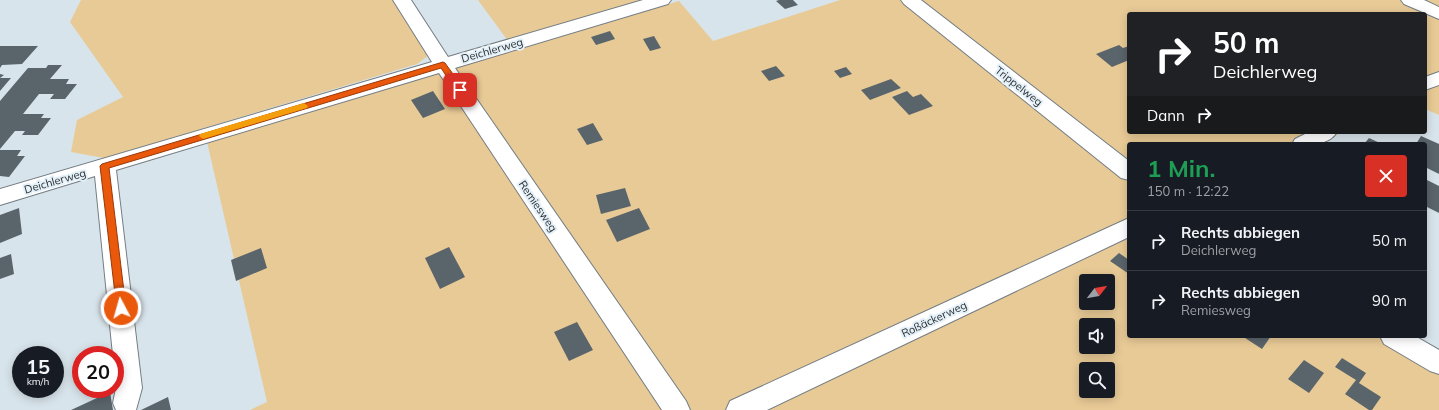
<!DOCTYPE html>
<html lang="de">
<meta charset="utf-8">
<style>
body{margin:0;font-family:Mulish,sans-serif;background:#20242c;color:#f1f3f6;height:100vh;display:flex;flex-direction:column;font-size:15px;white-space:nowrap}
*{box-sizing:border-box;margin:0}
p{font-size:13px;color:#9ea1a6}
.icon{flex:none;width:22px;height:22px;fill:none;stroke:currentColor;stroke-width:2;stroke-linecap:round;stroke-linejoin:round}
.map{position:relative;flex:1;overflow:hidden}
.sheet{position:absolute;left:1127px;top:142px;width:300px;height:196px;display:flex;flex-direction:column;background:#171b24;border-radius:4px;box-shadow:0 2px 10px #0003}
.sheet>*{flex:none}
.hud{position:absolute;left:1127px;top:12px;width:300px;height:122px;border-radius:4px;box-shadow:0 2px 10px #0003;background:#202124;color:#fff;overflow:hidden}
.needle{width:26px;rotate:59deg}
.buttons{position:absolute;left:1079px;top:274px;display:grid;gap:8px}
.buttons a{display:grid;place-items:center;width:36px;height:36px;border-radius:4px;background:#171b24;box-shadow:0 2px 10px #0003;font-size:20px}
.speed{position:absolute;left:12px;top:346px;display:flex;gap:8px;font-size:20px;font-weight:700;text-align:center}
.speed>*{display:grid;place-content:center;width:52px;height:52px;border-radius:50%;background:#171b24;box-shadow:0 2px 10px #0003;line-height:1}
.speed small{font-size:10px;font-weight:400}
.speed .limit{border:6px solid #d22;background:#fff;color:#111}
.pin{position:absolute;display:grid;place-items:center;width:34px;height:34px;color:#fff;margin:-17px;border-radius:8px;box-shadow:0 2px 6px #0006}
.me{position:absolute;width:44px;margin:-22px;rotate:354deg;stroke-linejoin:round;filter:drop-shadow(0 0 3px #0008)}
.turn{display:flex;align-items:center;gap:14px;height:84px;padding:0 20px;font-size:18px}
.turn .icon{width:52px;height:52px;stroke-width:2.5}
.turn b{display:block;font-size:28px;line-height:34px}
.then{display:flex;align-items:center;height:38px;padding:0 20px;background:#0003;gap:8px;font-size:15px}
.round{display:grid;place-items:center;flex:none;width:42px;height:42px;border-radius:4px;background:#20242c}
.head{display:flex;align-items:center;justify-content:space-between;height:68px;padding:0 20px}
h1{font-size:24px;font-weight:700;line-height:30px;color:#1e9e55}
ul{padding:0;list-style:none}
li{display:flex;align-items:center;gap:12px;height:60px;padding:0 20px;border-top:1px solid #363941}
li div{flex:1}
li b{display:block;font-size:15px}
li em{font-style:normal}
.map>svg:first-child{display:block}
</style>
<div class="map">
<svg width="1439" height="410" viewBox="0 0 1439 410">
<rect width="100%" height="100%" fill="#d8e4eb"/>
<path fill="#e8ca96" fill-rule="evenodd" d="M81 0H396L428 56 417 64 158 142 109 159 71 152 77 120 123 97 70 22Z
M478 0H648L508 41Z
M840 0H1439V115L1425 109V14H1129V132H1343L1318 144H1129V336H1411L1439 352V410H250L267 402 207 142 679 1 713 41ZM1086 281H1108V303H1086ZM1086 325H1108V347H1086ZM1086 369H1108V391H1086Z"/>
<path fill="#5a646b" d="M779 0H793L798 5 785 9 776 1Z
M610 31 615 39 596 45 591 37Z
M654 36 661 48 650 51 643 39Z
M1119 45 1123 48 1129 46V60L1112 67 1096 54Z
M0 46H38L22 64 2 65 0 68Z
M48 65H62L50 79H69L66 84H77L65 99H50L54 94H39L23 114H44L41 118H51L38 135H22L25 131H15L0 149V101L28 68H46Z
M776 66 785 76 769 81 761 71Z
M846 67 852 74 840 78 834 71Z
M0 74 4 75 0 78H11L0 91Z
M891 79 901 88 870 100 861 90Z
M433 91 445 109 423 118 411 100Z
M907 91 913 97 921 94 933 106 909 115 892 97Z
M593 123 603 140 587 145 577 129Z
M1421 136 1439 144V174L1425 167V144H1416Z
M1369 138 1382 144H1364Z
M0 150H21L17 156H25L9 177 0 176Z
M1425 179 1439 186V213L1425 206Z
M625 188 631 206 601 214 596 195Z
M19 208 22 234 0 243V215Z
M639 208 650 229 617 242 606 220Z
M449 247 465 277 440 289 425 258Z
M261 248 267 268 236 281 231 260Z
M1119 253 1129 260V274L1110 261Z
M11 254 14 274 0 279V258Z
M577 322 593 350 569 361 554 332Z
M1242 336H1271L1262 349Z
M1342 358 1366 373 1359 383 1381 397 1372 410H1369L1345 394 1356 380 1335 367Z
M1304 360 1324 373 1309 393 1288 379Z
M110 392 113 410H71Z
M168 397 171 410H141Z"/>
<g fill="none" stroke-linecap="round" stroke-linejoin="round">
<defs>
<path id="minor" d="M393 0H411L448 57 643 0H671L668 4 455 68 686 401 690 410H662L439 73 116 170 142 388 136 410H116L113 403 116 388 115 355H113L95 176 0 205V189L432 62Z
M901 0H921L1129 161V180L1121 178 904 4Z
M1401 0H1424L1439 7V19L1404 4Z
M1439 72V85L1425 90V77Z
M1309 132H1337C1328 147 1307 144 1292 144L1295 139Z
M1129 218V237L767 410H726L730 401Z
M1380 336H1415L1439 350V374L1430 371 1384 344Z"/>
</defs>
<use href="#minor" stroke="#737d84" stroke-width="2"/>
<use href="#minor" fill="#fff" fill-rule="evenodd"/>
</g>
<path fill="#ea580c" stroke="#983908" d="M443 62 445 63 463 88V92H457L441 68 109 168 126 308 124 311 121 313 117 311 100 166 102 164Z"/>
<path fill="#f59e0b" d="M304 103 308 106 307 108 203 139 199 136 200 134Z"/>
<g text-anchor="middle" stroke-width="4" stroke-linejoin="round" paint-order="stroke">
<g font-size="11" fill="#2a2e31" stroke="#e5f1f9">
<text transform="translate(492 50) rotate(-16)" y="4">Deichlerweg</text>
<text transform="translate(1019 86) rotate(38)" y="4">Trippelweg</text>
<text transform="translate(55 181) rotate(-16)" y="4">Deichlerweg</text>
<text transform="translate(538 206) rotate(56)" y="4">Remiesweg</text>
<text transform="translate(934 319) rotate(-25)" y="4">Roßäckerweg</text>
</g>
</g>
</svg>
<div class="buttons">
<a><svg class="needle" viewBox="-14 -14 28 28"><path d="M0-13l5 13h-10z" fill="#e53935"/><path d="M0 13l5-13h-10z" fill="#9ea1a6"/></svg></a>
<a><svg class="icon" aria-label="sound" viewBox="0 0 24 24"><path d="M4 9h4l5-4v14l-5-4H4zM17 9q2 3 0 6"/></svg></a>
<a><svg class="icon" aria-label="search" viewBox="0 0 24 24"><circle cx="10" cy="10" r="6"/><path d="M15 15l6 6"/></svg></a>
</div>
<div class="speed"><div>15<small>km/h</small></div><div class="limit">20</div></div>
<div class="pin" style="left:460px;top:90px;background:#d93025"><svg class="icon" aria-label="arrive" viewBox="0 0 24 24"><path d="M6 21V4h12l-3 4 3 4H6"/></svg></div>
<svg class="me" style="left:121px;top:308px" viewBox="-20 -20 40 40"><circle r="17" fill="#ea580c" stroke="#fff" stroke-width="3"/><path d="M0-11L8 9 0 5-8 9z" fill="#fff"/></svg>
<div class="hud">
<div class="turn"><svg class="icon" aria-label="right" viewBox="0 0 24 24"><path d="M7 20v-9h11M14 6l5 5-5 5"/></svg><div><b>50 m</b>Deichlerweg</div></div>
<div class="then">Dann<svg class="icon" aria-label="right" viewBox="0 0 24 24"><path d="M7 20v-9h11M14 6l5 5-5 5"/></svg></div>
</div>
<section class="sheet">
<div class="head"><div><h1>1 Min.</h1><p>150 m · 12:22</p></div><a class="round" style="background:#d93025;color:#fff"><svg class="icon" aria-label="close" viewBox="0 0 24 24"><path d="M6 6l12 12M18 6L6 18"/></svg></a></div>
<ul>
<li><svg class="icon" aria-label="right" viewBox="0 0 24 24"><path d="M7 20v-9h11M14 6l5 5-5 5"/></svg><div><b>Rechts abbiegen</b><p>Deichlerweg</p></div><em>50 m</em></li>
<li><svg class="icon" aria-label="right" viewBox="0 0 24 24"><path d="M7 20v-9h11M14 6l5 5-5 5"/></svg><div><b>Rechts abbiegen</b><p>Remiesweg</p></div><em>90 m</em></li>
</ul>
</section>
</div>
